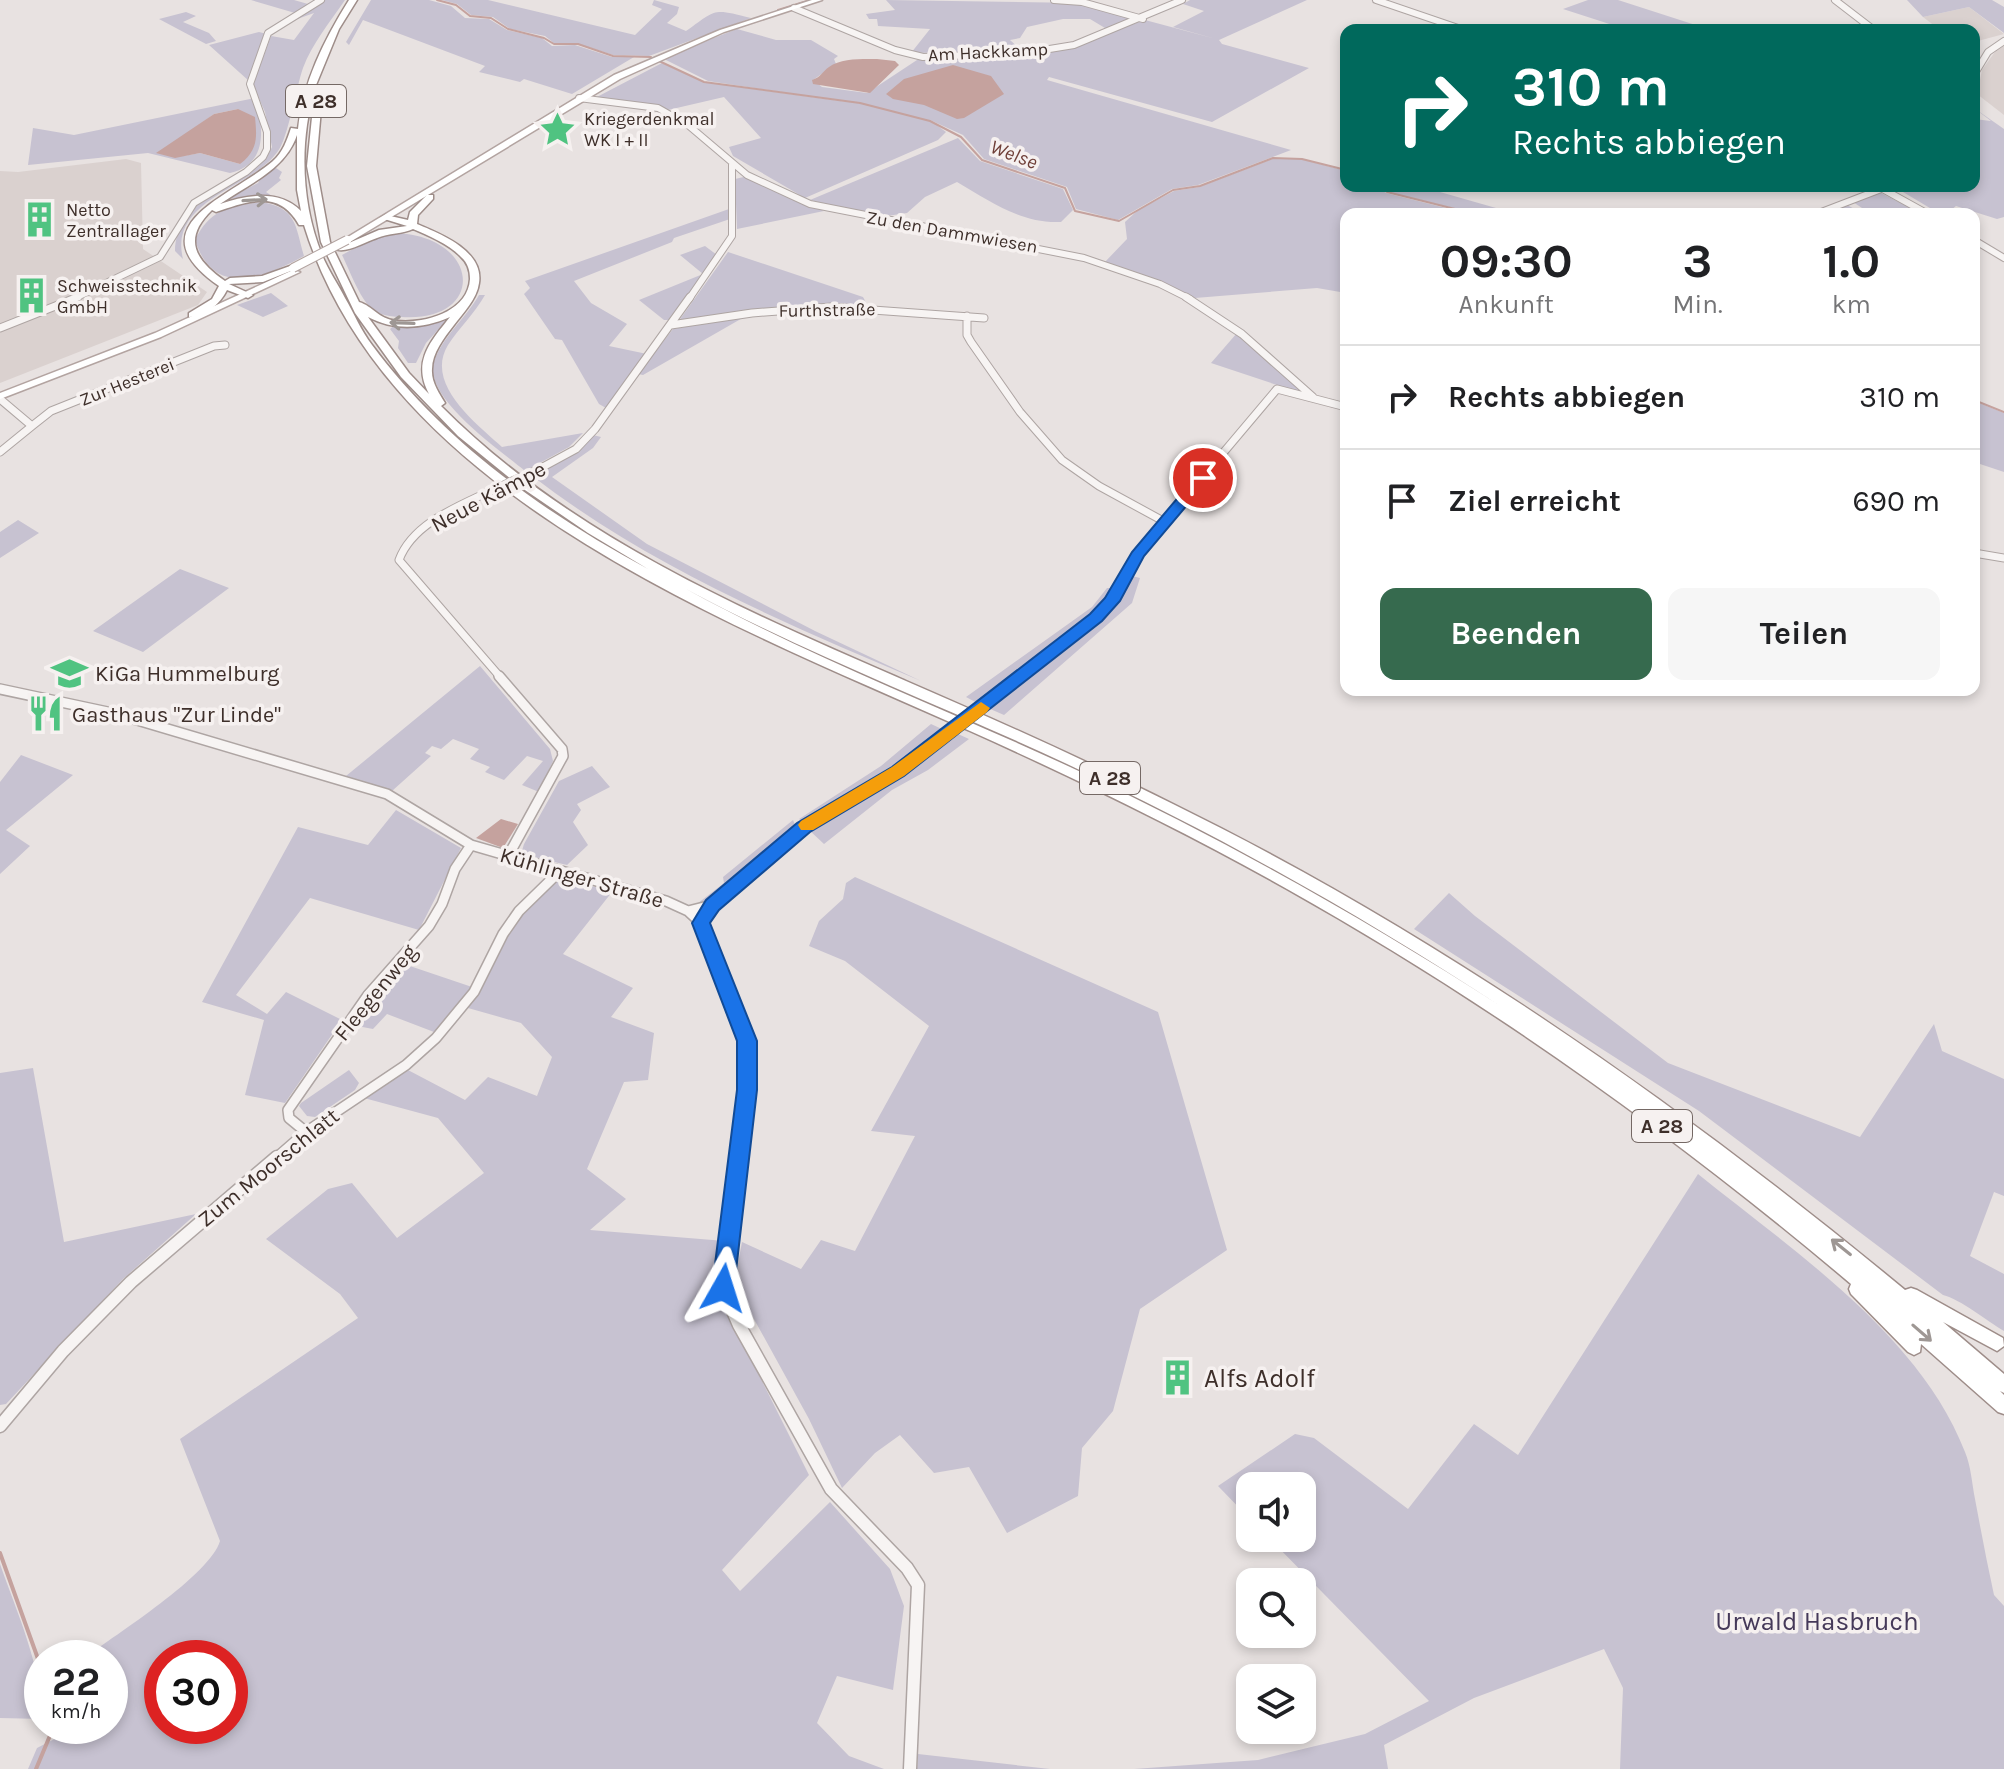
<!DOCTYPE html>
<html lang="de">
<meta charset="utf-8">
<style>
body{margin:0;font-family:Karla,sans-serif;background:#f6f6f6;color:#202124;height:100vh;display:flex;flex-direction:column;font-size:30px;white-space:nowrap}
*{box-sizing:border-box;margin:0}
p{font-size:26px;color:#757577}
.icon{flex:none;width:44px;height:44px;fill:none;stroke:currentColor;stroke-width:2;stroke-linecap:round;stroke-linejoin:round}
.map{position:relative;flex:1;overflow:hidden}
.details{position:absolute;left:1340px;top:208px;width:640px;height:488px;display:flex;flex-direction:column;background:#fff;border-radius:16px;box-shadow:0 4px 12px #0003}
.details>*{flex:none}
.banner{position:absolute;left:1340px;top:24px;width:640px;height:168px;border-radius:16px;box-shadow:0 4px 12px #0003;background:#00695c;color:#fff;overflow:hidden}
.fabs{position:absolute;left:1236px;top:1472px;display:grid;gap:16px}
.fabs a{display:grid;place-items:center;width:80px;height:80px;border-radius:16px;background:#fff;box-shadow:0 4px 12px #0003;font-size:40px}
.speed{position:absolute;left:24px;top:1640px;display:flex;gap:16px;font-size:40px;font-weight:700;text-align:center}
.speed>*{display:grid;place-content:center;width:104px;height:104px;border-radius:50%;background:#fff;box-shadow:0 4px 12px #0003;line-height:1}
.speed small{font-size:20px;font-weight:400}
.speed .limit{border:12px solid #d22;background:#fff;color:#111}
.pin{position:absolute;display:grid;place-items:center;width:68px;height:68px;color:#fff;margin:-34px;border:4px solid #fff;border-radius:50%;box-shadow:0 2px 8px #0007}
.me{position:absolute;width:88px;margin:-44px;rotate:6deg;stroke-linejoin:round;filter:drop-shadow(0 0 6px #0008)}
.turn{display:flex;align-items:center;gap:28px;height:168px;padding:0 40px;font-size:36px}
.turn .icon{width:104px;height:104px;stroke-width:2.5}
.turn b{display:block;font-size:56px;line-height:68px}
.eta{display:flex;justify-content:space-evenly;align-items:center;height:136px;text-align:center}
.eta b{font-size:48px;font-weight:700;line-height:56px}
.primary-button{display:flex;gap:16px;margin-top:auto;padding:16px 40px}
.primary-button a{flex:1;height:92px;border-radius:16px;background:#366a4e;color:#fff;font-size:32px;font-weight:700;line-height:92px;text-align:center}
.primary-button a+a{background:#f6f6f6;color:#202124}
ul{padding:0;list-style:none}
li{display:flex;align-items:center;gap:24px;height:104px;padding:0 40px;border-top:2px solid #e0e0e0}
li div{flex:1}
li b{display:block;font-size:30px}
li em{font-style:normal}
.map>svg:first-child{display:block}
</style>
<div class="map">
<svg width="2004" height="1769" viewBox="0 0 2004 1769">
<rect width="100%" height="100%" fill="#e8e2e1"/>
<path fill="#dad1cf" d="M1969 7 2004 34 1974 42V30H1940L1923 17Z
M2004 45V115L1977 94 1982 70 1997 49Z
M126 159 141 163 143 249 207 292 198 305 0 383V171L18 172Z"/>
<path fill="#c7c2d1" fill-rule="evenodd" d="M251 0H294L315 6 325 0H345C330 22 312 44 303 68 296 88 288 138 278 151 252 189 168 199 183 259L175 251C178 185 253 191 272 147L265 112 253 85 271 36 294 40 314 13 289 22 295 13Z
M371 0H429L451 6 465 18 489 19 507 30 542 38 552 46 575 45 612 57H634L572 94 524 79 520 82 479 72 485 66 363 20 349 45 346 42Z
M442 0H488L635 35 662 9 652 5 654 0 679 7 677 14 667 23 686 31C717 9 712 8 751 18L649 56 613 55 579 44H555L545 36 510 29 493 17 471 15 457 4Z
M886 0 1082 3 1137 19 1110 31 1090 19H1063L1027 27 1020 38 1010 40 1022 51 911 53 930 29 878 26 877 19H869L866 14 895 10Z
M1190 0H1307L1219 40 1222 44 1309 68 1212 122 1049 77 1047 80 1291 150 1198 185 1172 189 1118 220 1076 209 1067 187 984 159 963 135 930 120 946 132 938 140 805 198 733 156 729 147 761 138 724 97 668 110 662 107 593 99 662 63 703 82 848 102 708 81 662 58 737 29 776 40H811L838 56 834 59 836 64 813 80 822 87 867 93 917 60 1031 54 1069 47 1145 20 1216 39 1173 27 1204 11 1183 4Z
M1588 0H1618L1711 30H1628L1563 9Z
M1907 0H1992L2004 7V33L1969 7 1923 17Z
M186 12 196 16 183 22 209 33 216 41 206 44 159 19Z
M259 32 267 34 249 81 209 45Z
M255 98C264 128 268 164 230 173L148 153 28 165 33 128 74 135ZM238 109 240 164 200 153 183 156 185 135 214 114Z
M1974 108 2004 129V217L1997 219 1956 206 1946 214H1940L1903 192 1904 186H1974V119L1991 121Z
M958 138 980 161 1063 189 1073 210 1061 222C1021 224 990 201 957 182L925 197 907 213 880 217 810 200Z
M1272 159H1301L1346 171V186H1375L1386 193 1470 214H1346V293L1317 288 1195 298 1104 263 1127 239 1125 222 1138 210 1174 191 1199 187Z
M276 168 282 172 279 178 281 180 266 192 272 196 227 199 258 183 262 176Z
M748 176 824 211 737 229 735 179Z
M1379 186H1419L1517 214H1478L1388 192Z
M1881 193 1922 214H1826L1847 205 1860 212 1865 210 1853 202Z
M261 202C297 208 295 225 304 256 263 278 214 299 195 240 210 209 229 206 261 202Z
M729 209 730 219 674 238 672 242 574 281 591 303 627 324 609 346 647 354 606 408 599 404 562 340 555 339 524 294 530 288 525 281Z
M391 233C481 233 489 323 401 317 392 317 379 315 372 309 359 297 350 271 342 255L375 237Z
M705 246 717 255 671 320H664L639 300 703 274 680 255Z
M728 252 863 297 869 308 832 305 678 322Z
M271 293 288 306 263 317 237 305Z
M479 295H485C475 313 459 328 448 345 424 384 477 424 502 447L583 433 569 447 525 471C501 451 422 397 434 362 442 337 466 318 479 295Z
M746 316 643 375 638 374 673 329Z
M444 318 447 320 426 343 416 363H408L398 348 399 341 390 329 396 324Z
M1237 333 1303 390 1301 393 1211 363Z
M1974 401 2004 413V472L1974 462Z
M593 435 601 437 593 448 552 477 647 544 815 631 921 681C784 623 650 567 531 475Z
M18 520 39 533 0 558V532Z
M180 569 229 588 143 652 93 631Z
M1132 576 1140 578 1132 603 1004 715 988 708 1112 611 1121 600Z
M1107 588H1113L1115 592 1090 619 979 704 966 697 1092 607Z
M480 666 550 749 553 761 539 792 522 785 543 761 527 756 504 780 485 772 490 767 470 759 479 749 453 739 441 749 432 746 425 753 431 756 392 791 346 776Z
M931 724 944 730 892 771 806 824 799 819 881 766Z
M958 734 969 739 928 770 892 790 824 844 808 829 901 776Z
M21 755 73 775 6 830 30 846 0 874V782Z
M592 766 610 787 577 804 581 810 573 822 588 845 567 865 521 854 524 844 559 781Z
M396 810 461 848 419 930 310 898 236 995 267 1014 286 992 342 1020 285 1103 245 1095 264 1020 202 1002 298 827 368 845Z
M793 820 796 827 710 903 693 907 724 883 723 877Z
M561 877 612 892 563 954 633 988 611 1017 654 1033 648 1080 624 1082 587 1169 626 1199 590 1230 725 1241 720 1297 809 1475 722 1570 740 1591 830 1502 890 1569 904 1606 893 1690 837 1676 817 1723 849 1756 884 1769H28L37 1748 70 1731 69 1726H110V1658H84C117 1634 210 1575 220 1541L180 1439 358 1318 340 1294 266 1239 328 1189 352 1183 397 1238 484 1173 438 1118 364 1098 406 1069 465 1100 488 1077 537 1096 552 1057 521 1023 468 1008 510 932 523 914ZM162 1658H230V1726H162Z
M855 877 1158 1012 1227 1250 1140 1309 1113 1411 1082 1448 1078 1496 1007 1533 969 1467 934 1473 900 1435 875 1453 842 1488 809 1419 738 1290 736 1274 742 1242 801 1269 821 1240 855 1251 915 1136 871 1131 929 1026 845 961 809 946 819 921 843 899 846 883Z
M1449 893 1475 916 1668 1063 1860 1137 1934 1024 1942 1051 2004 1079V1196L1994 1192 1970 1256 2004 1274V1331C1987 1321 1960 1299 1943 1295L1699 1111 1414 929Z
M398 962 472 987 434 1032 387 1014 373 1029 352 1025Z
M33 1068 64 1242 196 1214 123 1279 6 1404 0 1405V1073Z
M349 1070 359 1083 355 1090 315 1117 307 1116 299 1106 301 1103Z
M1698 1174C1792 1250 1920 1335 1965 1452 1971 1466 1972 1484 1975 1499 1981 1531 1987 1563 1994 1595L2004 1606V1769H1620L1623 1688 1604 1649 1474 1698 1384 1745 1388 1769H1134L1258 1760 1365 1734 1429 1701 1269 1538H1302V1486H1250V1519L1218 1486 1295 1434 1314 1438 1408 1509 1474 1424 1518 1455Z
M0 1564C17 1613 42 1667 42 1719L0 1718Z
M918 1754 1050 1769H917Z"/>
<path fill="#c5a29e" d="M877 59 895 61 899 65 870 93 813 84 812 80C821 77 822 72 829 67 841 58 862 59 877 59Z
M953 65 991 76 1004 94 964 118 957 119 924 105 893 99 886 94 904 79Z
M238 109 255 117C257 138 258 150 240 164L200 153 175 158 156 153 214 114Z
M501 819 518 824 503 848 476 838Z"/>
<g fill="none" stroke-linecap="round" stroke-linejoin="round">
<path stroke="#c5a29e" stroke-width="2" d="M437 0 456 5 470 16 491 18 508 29 544 38 554 44H578L613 56 651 57
M778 10 810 0
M659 61 704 82 860 103 930 121 961 137 982 160 1065 188 1075 211 1119 221 1173 190 1200 186 1273 158 1302 159 1346 170
M1377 186 1387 192 1475 214
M1974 400 2004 412"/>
<path stroke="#c5a29e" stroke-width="4" d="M0 1553 42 1670
M36 1769 54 1726"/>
<defs>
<path id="minor-far3" d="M1054 0 1082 2 1143 19
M1376 0 1464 30
M1835 0 1874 30
M794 8 895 50 923 57 1025 53 1074 45 1182 0
M1974 75 1988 52 2004 41
M579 98 658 108 688 125 747 175 810 204 1084 258 1160 284 1190 299
M1881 188 1928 214
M1816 214 1889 186
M1974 240 2004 258
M73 299 160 257 194 203 246 172 263 157 267 149V132L250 84 268 33 321 0
M689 299 732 236V165"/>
<path id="minor-far2" d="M1186 297 1242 334 1313 397
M967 316V335L971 342 1020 412 1062 460 1099 486 1165 522
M671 325 752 313 831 307 984 318
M0 328 78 297
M0 399 32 426 0 452
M32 426 51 411 214 346 225 345
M541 468 576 449 595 429 690 297
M486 493C454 508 412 525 399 560L501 678
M1974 553 2004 558
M1019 678 1105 609 1137 555 1277 389 1346 407"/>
<path id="minor-far1" d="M499 676 562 749 563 756 508 856
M0 689 117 714 387 794 471 845 666 901 688 911 701 923 747 1041V1090L739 1159
M986 704 1021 676
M688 911 712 905 803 828 898 771 950 733
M306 1132 289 1118 288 1110 368 995 429 926 442 904 455 869 471 845
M275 1159 306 1132 406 1065 436 1038 474 992 503 934 519 911 560 871"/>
<path id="minor" d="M739 1157 723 1288 739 1325 831 1489 907 1568 918 1585 910 1769
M0 1426 63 1351 131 1282 277 1157"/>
<path id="major" d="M812 0H822L724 32 620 79 350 242 343 240 614 75 720 30Z
M293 270 300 272 161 337 0 399V393L155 333Z"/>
<path id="highway" d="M349 0H357L339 29 316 85 323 86 316 166 330 242 359 302C373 306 378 319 397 321 424 324 468 312 470 279 470 271 468 263 461 257 449 244 429 236 413 229 404 234 388 233 377 238 365 242 346 254 335 249L379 230 407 226 381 218 386 215 408 220 410 212 427 195H433V199L418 215 417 224C441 234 484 251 479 283 477 299 463 313 454 325 444 338 432 353 432 369 431 382 439 393 445 403L441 406C570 536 741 609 906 681 996 720 1085 760 1173 804 1436 933 1679 1103 1905 1290L1911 1288 1917 1290 2003 1338 2004 1346 1997 1351 1943 1322 2004 1374V1393L2000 1391 2004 1395V1414L1998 1412 1921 1344 1920 1352 1914 1355 1908 1352 1851 1294 1849 1289 1851 1284C1676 1136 1487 1001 1287 889 1184 831 1077 779 970 731 733 625 388 497 304 225H299C279 189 248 201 216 212L212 210C182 239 195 260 225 281L230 278 262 276 293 265 298 268 263 282 229 284 253 295 248 298 227 290C220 304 205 317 189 317V313L212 299 219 286C132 226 233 196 273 161 283 152 287 140 291 128L298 129C303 82 324 40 349 0ZM315 88 307 166 321 242 355 313 401 377 458 436 522 488 588 533 648 569C544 513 443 441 372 345 361 331 354 313 345 298 338 284 328 270 322 255 301 203 299 142 315 88ZM297 135V190L301 211C279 189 247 195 220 204 249 184 285 170 297 135ZM368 317C394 331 423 329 450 317 430 342 412 362 429 394L409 373ZM686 589C809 655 941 705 1067 764 1219 835 1361 915 1502 1007 1367 920 1228 842 1083 773 951 711 814 659 686 589Z"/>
</defs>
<use href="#minor-far3" stroke="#aea5a3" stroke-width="8"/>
<use href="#minor-far2" stroke="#aea5a3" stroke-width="9"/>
<use href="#minor-far1" stroke="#aea5a3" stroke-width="12"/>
<use href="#minor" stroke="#aea5a3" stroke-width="15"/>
<use href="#major" stroke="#b3a4a1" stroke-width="3"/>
<use href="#highway" stroke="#9e8d89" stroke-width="3"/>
<use href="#minor-far3" stroke="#f7f4f3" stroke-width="6"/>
<use href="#minor-far2" stroke="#f7f4f3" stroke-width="7"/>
<use href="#minor-far1" stroke="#f7f4f3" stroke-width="9"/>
<use href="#minor" stroke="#f7f4f3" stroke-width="12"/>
<use href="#major" fill="#fff" fill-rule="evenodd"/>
<use href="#highway" fill="#fff" fill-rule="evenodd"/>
<defs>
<path id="minor-bridge-far1" d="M486 493 541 468"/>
<path id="minor-bridge" d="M950 733 986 704"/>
<path id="major-bridge" d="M293 268 347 240"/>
</defs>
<use href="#minor-bridge-far1" stroke="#aea5a3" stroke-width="9" stroke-linecap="butt"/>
<use href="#minor-bridge" stroke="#aea5a3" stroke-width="12" stroke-linecap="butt"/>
<use href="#major-bridge" stroke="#b3a4a1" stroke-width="10" stroke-linecap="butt"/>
<use href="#minor-bridge-far1" stroke="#f7f4f3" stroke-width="7"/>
<use href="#minor-bridge" stroke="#f7f4f3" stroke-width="9"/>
<use href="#major-bridge" stroke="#fff" stroke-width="8"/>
</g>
<defs><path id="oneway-shaft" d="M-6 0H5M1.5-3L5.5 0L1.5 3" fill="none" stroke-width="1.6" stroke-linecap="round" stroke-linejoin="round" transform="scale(2)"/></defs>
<g stroke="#9e9794">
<use href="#oneway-shaft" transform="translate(255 200) rotate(-3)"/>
<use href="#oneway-shaft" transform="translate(402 323) rotate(-178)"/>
<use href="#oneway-shaft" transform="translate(1841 1247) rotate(-141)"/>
<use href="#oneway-shaft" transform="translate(1922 1333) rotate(41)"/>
</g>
<path fill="#1a73e8" stroke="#114b97" stroke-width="2" d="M1203 473 1210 478 1144 556 1120 601 1102 621 904 776 810 832 719 910 710 923 757 1041V1090L734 1288 731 1295 723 1298 715 1295 712 1288 737 1090V1041L692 923 706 900 797 823 892 767 1090 614 1105 598 1132 552 1197 475Z"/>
<path fill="#f59e0b" d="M981 702 990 708 987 712 904 776 813 830H801L798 825 801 821 892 767Z"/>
<defs>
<symbol id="sight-bare" viewBox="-9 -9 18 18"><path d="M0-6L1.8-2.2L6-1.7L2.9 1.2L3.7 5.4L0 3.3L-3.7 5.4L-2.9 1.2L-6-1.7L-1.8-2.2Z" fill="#50c381" stroke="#f6f1f0" stroke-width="2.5" paint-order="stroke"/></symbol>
<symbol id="building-bare" viewBox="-9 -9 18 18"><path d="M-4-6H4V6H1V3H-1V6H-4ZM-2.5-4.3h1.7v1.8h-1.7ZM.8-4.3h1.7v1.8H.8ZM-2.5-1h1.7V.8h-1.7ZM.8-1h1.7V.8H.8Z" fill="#50c381" stroke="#f6f1f0" stroke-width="2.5" paint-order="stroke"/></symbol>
<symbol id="school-bare" viewBox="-9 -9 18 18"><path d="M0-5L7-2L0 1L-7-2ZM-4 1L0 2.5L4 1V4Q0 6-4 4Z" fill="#50c381" stroke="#f6f1f0" stroke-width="2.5" paint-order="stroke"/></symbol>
<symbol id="restaurant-bare" viewBox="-9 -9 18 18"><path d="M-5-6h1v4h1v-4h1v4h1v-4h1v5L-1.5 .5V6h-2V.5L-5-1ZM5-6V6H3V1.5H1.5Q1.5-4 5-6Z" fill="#50c381" stroke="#f6f1f0" stroke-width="2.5" paint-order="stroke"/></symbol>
</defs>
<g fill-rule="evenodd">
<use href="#sight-bare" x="532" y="104" width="51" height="51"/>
<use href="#building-bare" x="14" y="194" width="51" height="51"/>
<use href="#building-bare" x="6" y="270" width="51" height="51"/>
<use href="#school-bare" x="44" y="648" width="51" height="51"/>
<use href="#restaurant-bare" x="20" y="688" width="51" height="51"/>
<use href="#building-bare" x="1152" y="1352" width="51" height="51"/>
</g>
<g text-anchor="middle" stroke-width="7" stroke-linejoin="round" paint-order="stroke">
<g font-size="18" fill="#3e2f2a" stroke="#f6f1f0">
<text transform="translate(988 52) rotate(-3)" y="6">Am Hackkamp</text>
<text transform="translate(952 232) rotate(10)" y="6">Zu den Dammwiesen</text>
<text transform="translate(827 310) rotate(-1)" y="6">Furthstraße</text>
<text transform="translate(127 382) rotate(-22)" y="6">Zur Hesterei</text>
</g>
<g font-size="18" fill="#3e2f2a" stroke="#f6f1f0" text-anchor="start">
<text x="584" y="125">Kriegerdenkmal<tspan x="584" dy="21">WK I + II</tspan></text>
<text x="66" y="216">Netto<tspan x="66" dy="21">Zentrallager</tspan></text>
<text x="57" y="292">Schweisstechnik<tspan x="57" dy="21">GmbH</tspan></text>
</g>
<g fill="#f6f1f0" stroke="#756965" stroke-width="2">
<rect x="286" y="85" width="60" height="32" rx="6"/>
<rect x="1080" y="762" width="60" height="32" rx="6"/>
<rect x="1632" y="1110" width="60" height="32" rx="6"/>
</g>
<g font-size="20" font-weight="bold" fill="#3e2f2a">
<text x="316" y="108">A 28</text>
<text x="1110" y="785">A 28</text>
<text x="1662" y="1133">A 28</text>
</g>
<g font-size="20" font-style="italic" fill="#6f3f38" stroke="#f6f1f0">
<text transform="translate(1014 154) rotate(21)" y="7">Welse</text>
</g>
<g font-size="22" fill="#3e2f2a" stroke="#f6f1f0">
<text transform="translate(488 496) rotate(-28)" y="8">Neue Kämpe</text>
<text transform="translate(582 877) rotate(16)" y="8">Kühlinger Straße</text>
<text transform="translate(375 992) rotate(-51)" y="8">Fleegenweg</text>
<text transform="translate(268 1167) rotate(-39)" y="8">Zum Moorschlatt</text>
</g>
<g font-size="22" fill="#3e2f2a" stroke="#f6f1f0" text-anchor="start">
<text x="95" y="681">KiGa Hummelburg</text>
<text x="72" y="722">Gasthaus "Zur Linde"</text>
</g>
<g font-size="26" fill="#3e2f2a" stroke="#f6f1f0" text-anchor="start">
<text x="1204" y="1387">Alfs Adolf</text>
</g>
<g font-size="26" fill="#453959" stroke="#f6f1f0">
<text x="1817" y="1630">Urwald Hasbruch</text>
</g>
</g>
</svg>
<div class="fabs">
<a><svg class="icon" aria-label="sound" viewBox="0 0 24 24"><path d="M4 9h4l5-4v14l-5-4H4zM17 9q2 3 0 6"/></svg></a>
<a><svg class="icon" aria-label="search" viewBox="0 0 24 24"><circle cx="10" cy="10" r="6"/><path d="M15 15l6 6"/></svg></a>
<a><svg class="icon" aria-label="layers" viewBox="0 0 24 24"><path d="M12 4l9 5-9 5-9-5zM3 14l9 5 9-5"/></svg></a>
</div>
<div class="speed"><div>22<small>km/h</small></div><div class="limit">30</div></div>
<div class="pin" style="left:1203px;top:478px;background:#d93025"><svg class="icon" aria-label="arrive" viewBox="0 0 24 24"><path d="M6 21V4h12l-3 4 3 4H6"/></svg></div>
<svg class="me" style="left:723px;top:1288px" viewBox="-20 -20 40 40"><path d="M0-17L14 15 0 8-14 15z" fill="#1a73e8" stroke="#fff" stroke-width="4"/></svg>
<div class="banner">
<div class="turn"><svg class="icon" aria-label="right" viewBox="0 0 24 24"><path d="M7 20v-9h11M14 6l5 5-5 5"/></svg><div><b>310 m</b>Rechts abbiegen</div></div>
</div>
<section class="details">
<div class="eta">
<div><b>09:30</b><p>Ankunft</p></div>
<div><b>3</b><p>Min.</p></div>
<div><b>1.0</b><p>km</p></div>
</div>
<ul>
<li><svg class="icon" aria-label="right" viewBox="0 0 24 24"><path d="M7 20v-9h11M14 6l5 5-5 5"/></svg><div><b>Rechts abbiegen</b></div><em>310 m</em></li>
<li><svg class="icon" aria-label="arrive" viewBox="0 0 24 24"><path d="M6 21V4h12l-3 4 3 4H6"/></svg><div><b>Ziel erreicht</b></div><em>690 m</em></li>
</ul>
<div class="primary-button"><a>Beenden</a><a>Teilen</a></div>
</section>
</div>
